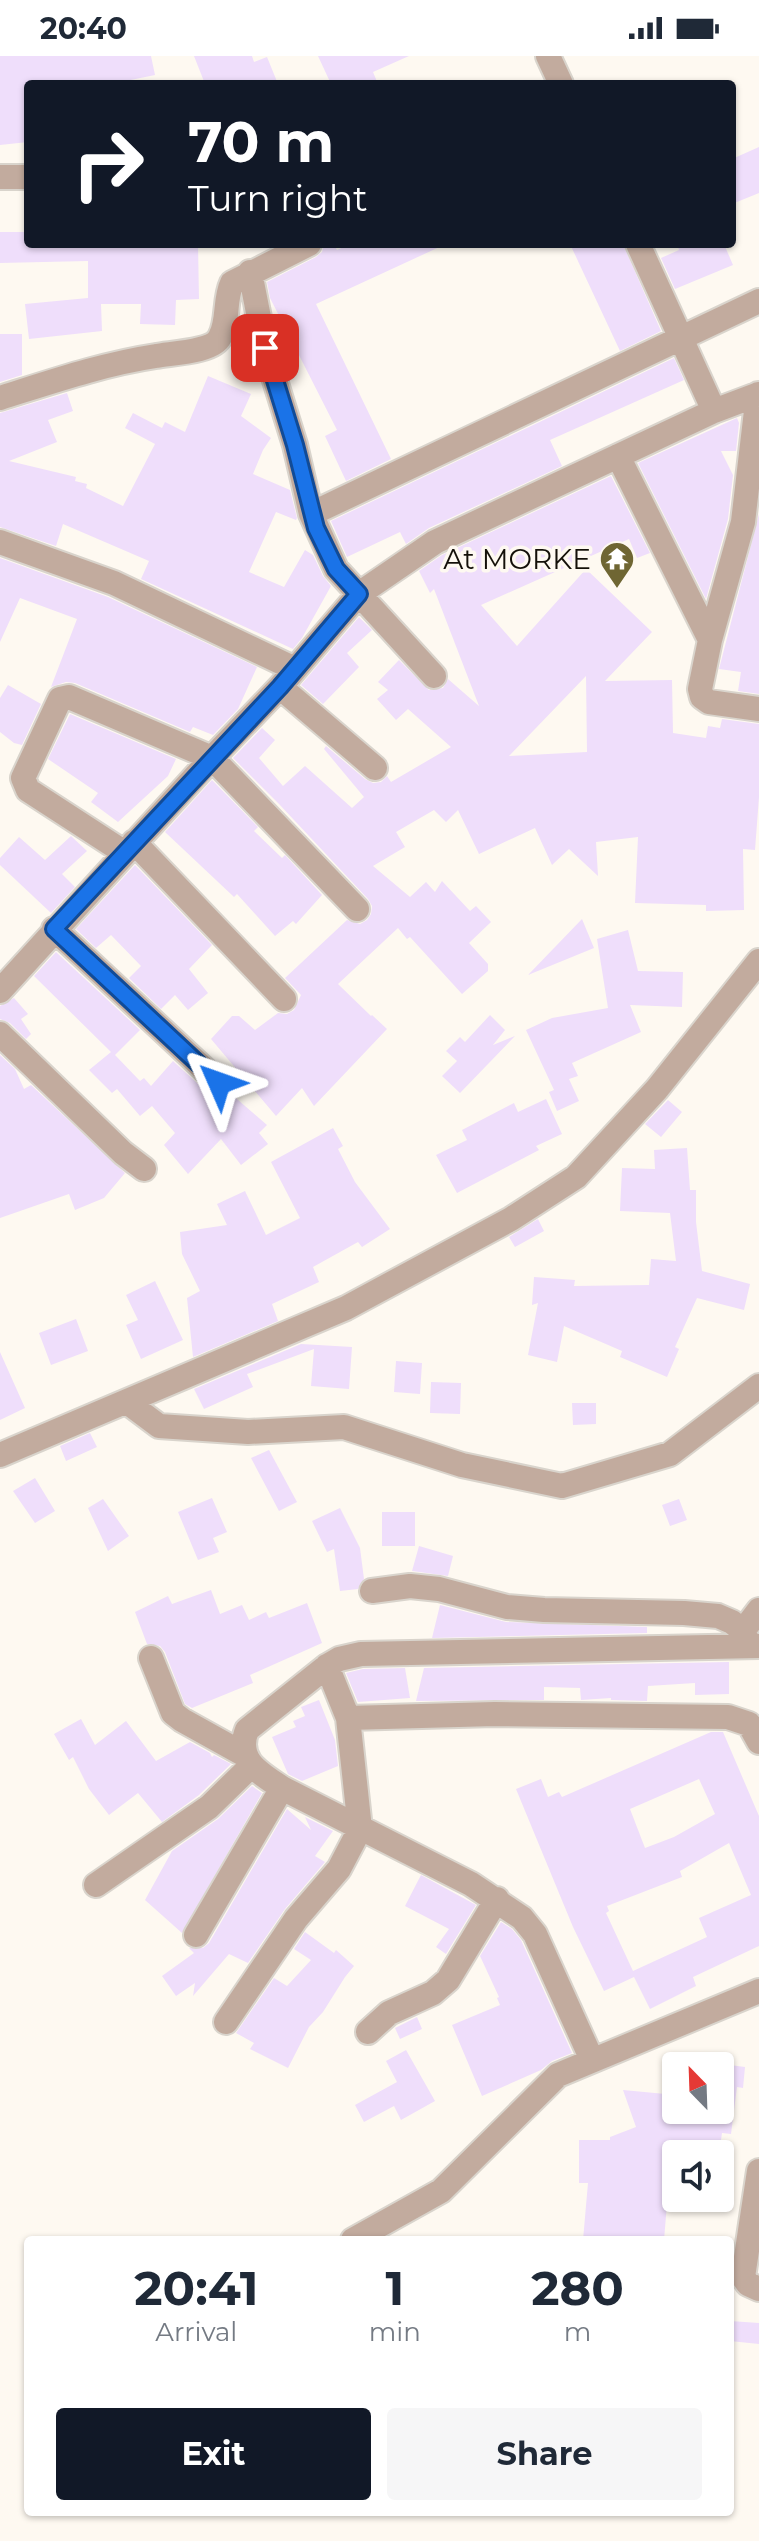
<!DOCTYPE html>
<style>
body{margin:0;font-family:Montserrat,sans-serif;background:#f6f6f7;color:#1f2937;height:100vh;display:flex;flex-direction:column;font-size:30px;white-space:nowrap}
*{box-sizing:border-box;margin:0}
p{font-size:26px;color:#747a83}
.icon{flex:none;width:44px;height:44px;fill:none;stroke:currentColor;stroke-width:2;stroke-linecap:round;stroke-linejoin:round}
.map{position:relative;flex:1;overflow:hidden}
.drawer{position:absolute;left:24px;top:2180px;width:710px;height:280px;display:flex;flex-direction:column;background:#fff;border-radius:8px;box-shadow:0 2px 6px #0004}
.drawer>*{flex:none}
.hud{position:absolute;left:24px;top:24px;width:712px;height:168px;border-radius:8px;box-shadow:0 2px 6px #0004;background:#111827;color:#fff;overflow:hidden}
.needle{width:52px;rotate:337deg}
.buttons{position:absolute;left:662px;top:1996px;display:grid;gap:16px}
.buttons a{display:grid;place-items:center;width:72px;height:72px;border-radius:8px;background:#fff;box-shadow:0 2px 6px #0004;font-size:40px}
.pin{position:absolute;display:grid;place-items:center;width:68px;height:68px;color:#fff;margin:-34px;border-radius:16px;box-shadow:0 4px 12px #0006}
.me{position:absolute;width:88px;margin:-44px;rotate:313deg;stroke-linejoin:round;filter:drop-shadow(0 0 6px #0008)}
.turn{display:flex;align-items:center;gap:28px;height:168px;padding:0 32px;font-size:36px}
.turn .icon{width:104px;height:104px;stroke-width:2.5}
.turn b{display:block;font-size:56px;line-height:68px}
.eta{display:flex;justify-content:space-evenly;align-items:center;height:136px;text-align:center}
.eta b{font-size:48px;font-weight:700;line-height:56px}
.button{display:flex;gap:16px;margin-top:auto;padding:16px 32px}
.button a{flex:1;height:92px;border-radius:8px;background:#111827;color:#fff;font-size:32px;font-weight:700;line-height:92px;text-align:center}
.button a+a{background:#f6f6f7;color:#1f2937}
.status{display:flex;justify-content:space-between;align-items:center;height:56px;padding:0 40px;background:#fff;direction:ltr}
.status svg{height:22px;fill:currentColor}
.map>svg:first-child{display:block}
</style>
<div class="status"><b>20:40</b><svg viewBox="0 0 49 12"><path d="M0 12V9h3v3zM5 12V6h3v6zM10 12V3h3v9zM15 12V0h3v12zM26 1h20v11H26zM47 4h2v5h-2z"/></svg></div>
<div class="map">
<svg width="759" height="2485" viewBox="0 0 759 2485">
<rect width="100%" height="100%" fill="#fef9f1"/>
<path fill="#efdefb" fill-rule="evenodd" d="M0 0H151L155 19 111 28H28V86L0 89Z
M194 0H252L254 6 267 1 278 28H205Z
M318 0H409L373 16 378 28H331Z
M759 91V137L732 148V103Z
M0 176H28V188H198L199 243 176 244 175 269 140 268 141 248H101L102 275 29 283 25 248 88 242V205L0 207Z
M324 188H334L337 194 350 188H446L316 248 391 403 346 425 325 380 337 374 270 242 267 226 316 201 322 196Z
M570 188H623L661 275 620 295Z
M677 188H724L733 209 675 233 661 202 679 194Z
M0 278H22V319L0 326Z
M674 302 684 324 550 384 562 410 429 472 406 488 400 476 347 501 331 465Z
M208 320 251 338 241 360 271 382 263 394 253 418 290 434 297 462 296 464 276 456 249 516 284 531 305 494 313 499 323 520 331 530 302 582 293 593 141 523 149 505 63 468 56 490 0 471V357L67 337 73 355 48 364 57 386 9 405 76 421 75 425 87 428 86 432 123 450 155 388 125 372 133 357 162 372 165 366 185 376Z
M737 362 739 367 736 395H721L733 419 728 463 706 543 638 407Z
M611 420 650 497 637 502 629 483 481 549 517 590 586 513 652 576 605 625 672 624 673 677 706 682 708 670 720 672 722 663 759 668V741L755 794 743 793 744 854 706 855V849L635 847 638 781 596 786 598 820 569 793 552 809 535 772 479 798 458 754 446 766 434 754 396 776 405 791 373 810 410 841 426 826 435 836 442 825 470 855 476 850 491 866 469 887 488 908V915L462 938 410 881 407 883 398 872 338 928 371 960 372 959 387 973 314 1050 302 1032 276 1060 211 983 232 960H239L255 974 278 957 287 958 294 954 301 939 285 922 347 864 360 868 367 864 371 858 372 850 368 843 279 748 233 702 262 672 275 684 259 702 283 730 305 710 352 752 364 741 324 693 326 690 365 723 373 727 381 726 387 720 391 726 451 691 408 653 396 664 377 643 388 634 378 626 399 604 429 634 443 632 448 623 479 650 434 533 430 537 419 515 442 499ZM586 620 587 696 509 700Z
M759 458V638L738 635 741 616 719 613Z
M0 502 108 541 257 611 238 653 213 679 193 671 190 676 75 627 66 626 51 631 77 563 20 542 0 586Z
M359 561 372 574 347 597 359 611 323 648 301 629Z
M8 629 41 648 22 689 14 687 0 676V642Z
M70 658 176 703 168 720 118 766 91 746 98 737 48 703Z
M212 724 258 771 254 775 282 802 285 799 322 839 296 868 293 865 275 880 237 838 234 841 165 776Z
M71 780 87 795 62 818 75 831 51 857 0 809V802L19 781 45 804Z
M135 809 212 889 189 913 208 937 188 954 175 939 161 953 129 922 141 910 111 879 96 892 76 873Z
M582 863 594 892 528 919Z
M628 874 638 915 683 916 682 951 630 949 641 976 572 1007 578 1020 569 1023 579 1045 557 1055 549 1036 554 1034 526 974 552 962 608 952 597 883Z
M56 896 140 974 115 999 140 1025 144 1022 151 1030 173 1005 209 1038 223 1041 230 1037 267 1069 259 1077 268 1088 241 1109 221 1083 188 1118 164 1089 175 1077 152 1050 140 1060 117 1033 112 1037 89 1014 111 996 34 920Z
M14 942 28 958 21 963 31 978 26 983 10 967 0 963V950Z
M490 959 505 974 493 989 515 980 460 1037 442 1020 457 1005 446 995 460 981 465 986Z
M0 999 15 1013 24 1033 31 1029 125 1117 104 1142 75 1154 69 1138 0 1162Z
M546 1043 562 1078 536 1090 539 1094 457 1137 436 1099 467 1084 462 1074 514 1047 518 1056Z
M668 1044 682 1056 661 1081 645 1068Z
M333 1072 343 1090 338 1093 355 1126 390 1173 362 1191 358 1186 313 1211 319 1226 272 1248 278 1265 193 1301 187 1242 200 1235 182 1198 180 1176 227 1169 217 1148 245 1135 266 1179 300 1162 271 1106Z
M687 1092 690 1134H696V1166L702 1215 750 1228 744 1254 697 1242 675 1291 679 1293 667 1321 620 1301 622 1295 564 1270 557 1306 528 1299 538 1247 532 1249 534 1221 575 1224 574 1230 649 1229 651 1203 676 1205 670 1157 620 1155 622 1112 655 1113 654 1094Z
M538 1163 544 1175 515 1191 509 1181Z
M155 1225 183 1284 141 1303 126 1269 138 1264 126 1239Z
M76 1263 88 1295 51 1309 39 1277Z
M301 1288 352 1291 349 1333 311 1330 314 1293 247 1318 253 1331 204 1353 194 1333Z
M0 1296 25 1352 0 1364Z
M396 1305 422 1307 420 1338 394 1336Z
M431 1326 461 1327 460 1358 430 1357Z
M572 1347H596V1368L573 1369Z
M90 1377 97 1391 66 1405 60 1390Z
M269 1394 297 1446 279 1455 251 1402Z
M35 1422 55 1455 35 1467 13 1435Z
M212 1442 227 1476 213 1482 219 1496 198 1504 178 1456Z
M103 1443 129 1480 108 1495 88 1452Z
M679 1443 687 1464 670 1470 662 1449Z
M340 1452 360 1492 364 1523 358 1533 340 1535 334 1493 327 1496 312 1465Z
M382 1456H415V1490H382Z
M419 1490 453 1500 448 1520 412 1515Z
M211 1534 220 1558 242 1549 249 1564 266 1556 269 1562 307 1547 322 1587 250 1619 253 1627 192 1652 185 1648 165 1596 160 1590 147 1588 135 1556 168 1540 172 1548Z
M440 1549 506 1566 647 1571V1577L432 1582Z
M729 1606V1638L695 1639V1627L648 1630 647 1645 611 1644V1642L581 1644 580 1632 544 1631V1644L416 1645 424 1612Z
M405 1612 410 1642 358 1646 346 1617 363 1613Z
M319 1644 335 1684 338 1710 302 1725 288 1718 272 1681 296 1671 293 1665 305 1660 301 1651Z
M81 1663 95 1689 126 1665 156 1705 190 1686 210 1697 212 1701 214 1699 231 1708 199 1739 162 1766 138 1737 109 1759 89 1733 73 1701 69 1704 54 1678Z
M711 1676H723L759 1760V1890L693 1921 696 1930 650 1953 634 1921 604 1935 573 1871 516 1733 541 1723 548 1741 559 1736 562 1741ZM699 1723 715 1758 674 1781 645 1792 630 1753ZM729 1787 751 1839 699 1862 707 1881 633 1915 606 1857 609 1855 607 1850 682 1821 680 1815Z
M252 1730 262 1737 182 1877 145 1844 172 1795 218 1763Z
M287 1753 311 1774 305 1761 333 1775 315 1800 325 1806 285 1853 248 1907 229 1898 193 1940 195 1927 176 1940 162 1920 194 1897 189 1892H203L209 1887Z
M421 1819 476 1849 446 1898 436 1891 449 1873 405 1850Z
M501 1866 512 1873 521 1884 572 1997 552 2005 541 2014 482 2040 452 1969 500 1949 497 1942 499 1941 480 1900Z
M305 1876 334 1897 336 1894 354 1910 345 1921 323 1956 309 1971 288 2012 250 1993 254 1987 236 1977 274 1922 287 1930 311 1904 294 1893Z
M417 1961 422 1973 400 1983 395 1972Z
M406 1994 435 2045 401 2064 394 2050 364 2066 355 2049 397 2026 386 2005Z
M722 2008 745 2011 743 2032 737 2031 731 2078 722 2077 719 2098H676V2149L667 2148 664 2184H583L588 2127H579V2084H610V2081L636 2071 623 2034 676 2039V2054H720Z
M730 2265 759 2267V2288L730 2285Z"/>
<g fill="none" stroke-linecap="round" stroke-linejoin="round">
<defs>
<path id="street" d="M548 0 561 28
M0 121H28
M638 188 714 355
M250 216 265 292 295 389 311 458 336 513 434 620
M758 338 743 466 710 584 700 633 702 641 709 646 759 653
M0 342C51 326 103 308 156 300 171 297 213 296 220 281 229 265 224 244 232 227L309 188
M618 400 710 584
M311 458 759 245
M0 486 114 527 295 613
M280 631 375 712
M134 786 284 943
M125 797 28 734 23 722 60 643 69 641 212 702 357 853
M54 873 219 1027
M0 935 212 702 280 631 359 538 435 486 714 355 759 338
M0 978 123 1097 144 1113
M127 1346 159 1370 248 1376 344 1371 462 1409 562 1430 670 1398 759 1330
M0 1399 346 1252 511 1163 576 1121 657 1033 759 905
M372 1535 410 1530 439 1533 507 1551 544 1554 684 1557 718 1560 732 1566 743 1575 750 1590
M743 1575 759 1554
M151 1602 173 1657 182 1664 245 1699
M327 1610 348 1662
M96 1829 209 1751 252 1709
M196 1879 282 1732
M226 1966 296 1863 339 1813 360 1773 348 1662 495 1658 728 1661 749 1668 759 1686
M368 1976 389 1957 433 1937 448 1924 497 1843
M592 2004 535 1878 522 1862 471 1828 282 1732C260 1717 235 1704 247 1674L327 1610 339 1603 361 1598 759 1590
M759 2115 743 2221 748 2228 759 2233
M353 2184 441 2135 558 2019 759 1935"/>
</defs>
<use href="#street" stroke="#d9d4cc" stroke-width="28"/>
<use href="#street" stroke="#c2ab9e" stroke-width="24"/>
</g>
<g fill="none" stroke-linecap="round" stroke-linejoin="round">
<defs>
<path id="route" d="M219 1027 54 873 280 631 359 538 336 513 316 472 295 389 265 292"/>
</defs>
<use href="#route" stroke="#114b97" stroke-width="20"/>
<use href="#route" stroke="#1a73e8" stroke-width="14"/>
</g>
<defs>
<symbol id="temple-pin" viewBox="-11 -11 22 30"><path d="M0 17L-7.5 6A9.5 9.5 0 1 1 7.5 6Z" fill="#6f6633" stroke="#fef9f1"/><path d="M0-6L5-2H3V0L6.5 2.5H4V6H1.5V3h-3V6H-4V2.5H-6.5L-3 0V-2H-5Z" fill="#fff"/></symbol>
</defs>
<g fill-rule="evenodd">
<use href="#temple-pin" x="597" y="483" width="40" height="54"/>
</g>
<g text-anchor="middle" stroke-width="7" stroke-linejoin="round" paint-order="stroke">
<g font-size="28" fill="#141009" stroke="#fef9f1" text-anchor="end">
<text x="591" y="513">At MORKE</text>
</g>
</g>
</svg>
<div class="buttons">
<a><svg class="needle" viewBox="-14 -14 28 28"><path d="M0-13l5 13h-10z" fill="#e53935"/><path d="M0 13l5-13h-10z" fill="#747a83"/></svg></a>
<a><svg class="icon" aria-label="sound" viewBox="0 0 24 24"><path d="M4 9h4l5-4v14l-5-4H4zM17 9q2 3 0 6"/></svg></a>
</div>
<div class="pin" style="left:265px;top:292px;background:#d93025"><svg class="icon" aria-label="arrive" viewBox="0 0 24 24"><path d="M6 21V4h12l-3 4 3 4H6"/></svg></div>
<svg class="me" style="left:219px;top:1027px" viewBox="-20 -20 40 40"><path d="M0-17L14 15 0 8-14 15z" fill="#1a73e8" stroke="#fff" stroke-width="4"/></svg>
<div class="hud">
<div class="turn"><svg class="icon" aria-label="right" viewBox="0 0 24 24"><path d="M7 20v-9h11M14 6l5 5-5 5"/></svg><div><b>70 m</b>Turn right</div></div>
</div>
<section class="drawer">
<div class="eta">
<div><b>20:41</b><p>Arrival</p></div>
<div><b>1</b><p>min</p></div>
<div><b>280</b><p>m</p></div>
</div>
<div class="button"><a>Exit</a><a>Share</a></div>
</section>
</div>
